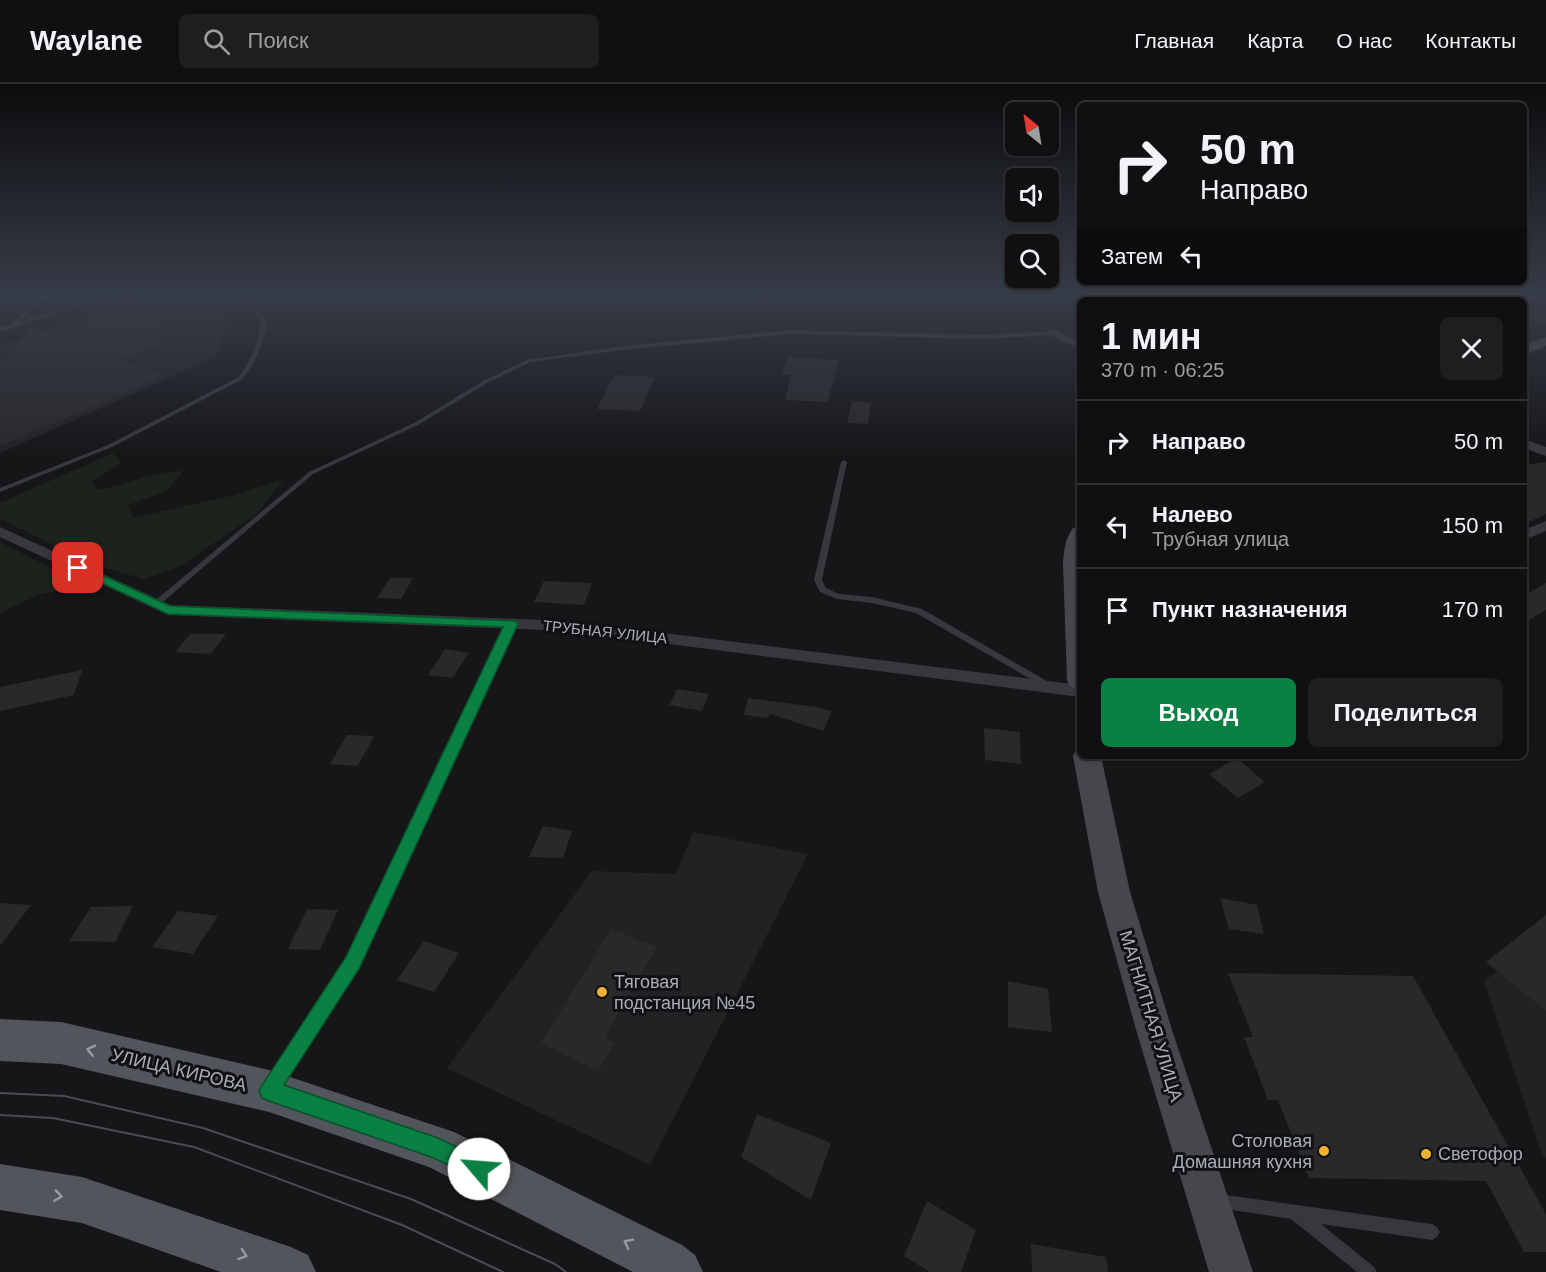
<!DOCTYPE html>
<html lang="ru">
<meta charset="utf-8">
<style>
body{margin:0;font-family:Arial,sans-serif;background:#1e1e20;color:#f1f3f6;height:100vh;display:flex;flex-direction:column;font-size:22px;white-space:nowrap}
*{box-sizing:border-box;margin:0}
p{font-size:20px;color:#9c9d9f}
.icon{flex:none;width:33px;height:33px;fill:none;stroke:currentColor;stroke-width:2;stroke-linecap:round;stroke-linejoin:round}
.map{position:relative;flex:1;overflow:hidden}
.sheet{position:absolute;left:1077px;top:213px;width:450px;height:462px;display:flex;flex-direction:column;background:#101012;border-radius:9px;box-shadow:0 2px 4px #0004,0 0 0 2px #303032}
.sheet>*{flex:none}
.banner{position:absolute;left:1077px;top:18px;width:450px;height:183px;border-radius:9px;box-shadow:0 2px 4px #0004,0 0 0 2px #303032;background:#101012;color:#f1f3f6;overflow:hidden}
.needle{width:39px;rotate:330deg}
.controls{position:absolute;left:1005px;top:18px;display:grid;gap:12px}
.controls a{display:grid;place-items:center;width:54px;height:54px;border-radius:9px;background:#101012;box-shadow:0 2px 4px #0004,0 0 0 2px #303032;font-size:30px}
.pin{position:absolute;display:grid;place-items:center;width:51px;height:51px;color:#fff;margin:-26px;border-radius:12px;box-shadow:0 3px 9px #0006}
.me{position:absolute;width:66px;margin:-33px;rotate:297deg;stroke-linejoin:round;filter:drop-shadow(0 0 4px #0008)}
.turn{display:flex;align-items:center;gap:21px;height:126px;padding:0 24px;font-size:27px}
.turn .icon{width:78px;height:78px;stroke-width:2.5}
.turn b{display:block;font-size:42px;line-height:51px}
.then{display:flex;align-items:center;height:57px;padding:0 24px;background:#0003;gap:12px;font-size:22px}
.round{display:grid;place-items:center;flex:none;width:63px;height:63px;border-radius:9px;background:#1e1e20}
.overview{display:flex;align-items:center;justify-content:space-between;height:102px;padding:0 24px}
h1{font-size:36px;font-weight:800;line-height:45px}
.cta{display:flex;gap:12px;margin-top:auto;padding:12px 24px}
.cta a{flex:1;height:69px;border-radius:9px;background:#0b8043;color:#fff;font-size:24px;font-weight:800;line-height:69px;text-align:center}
.cta a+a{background:#1e1e20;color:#f1f3f6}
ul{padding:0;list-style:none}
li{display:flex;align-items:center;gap:18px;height:84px;padding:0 24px;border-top:2px solid #303032}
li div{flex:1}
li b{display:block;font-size:22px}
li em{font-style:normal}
header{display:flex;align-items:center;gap:36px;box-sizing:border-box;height:84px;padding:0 30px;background:#101012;border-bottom:2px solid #303032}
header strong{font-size:28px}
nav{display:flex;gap:33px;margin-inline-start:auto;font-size:21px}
.search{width:420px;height:54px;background:#1e1e20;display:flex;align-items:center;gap:15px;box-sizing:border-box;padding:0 21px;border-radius:9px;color:#9c9d9f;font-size:22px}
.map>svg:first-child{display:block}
</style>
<header>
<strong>Waylane</strong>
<div class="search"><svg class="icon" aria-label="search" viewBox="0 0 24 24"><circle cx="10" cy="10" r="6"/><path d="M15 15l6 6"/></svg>Поиск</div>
<nav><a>Главная</a><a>Карта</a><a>О нас</a><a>Контакты</a></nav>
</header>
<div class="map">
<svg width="1546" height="1188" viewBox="0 0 1546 1188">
<rect width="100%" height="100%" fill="#161618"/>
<path fill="#222225" d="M1229 208H1546V240L1524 248V216H1252Z
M136 215 229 231 216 273 0 369V261Z
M693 748 808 770 650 1081 447 984 592 787 676 790Z
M1546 851V1074L1542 1071 1484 897Z"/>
<path fill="#1c231d" d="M113 369 121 379 91 398 98 406C127 401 154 387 183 387L167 407 128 421 133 434 234 411 283 396 257 430 179 483 144 495 97 482 0 435V419Z
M0 458 76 497 73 504 38 511 0 529Z"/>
<path fill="#29292c" d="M137 223 156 226 161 260 120 276 164 292 0 362V273L6 274 30 244 49 248 82 247 96 232Z
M788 273 839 276 828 318 785 316 791 291H781Z
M614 291 655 293 640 327 597 325Z
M852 317 871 319 868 340 847 339Z
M1546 378V430L1524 440V381Z
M390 494H413L401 515 377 514Z
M544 497 592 499 584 521 534 518Z
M1546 499V526L1524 539V512Z
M190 550H226L211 570 175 568Z
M445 565 469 569 452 594 428 591Z
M82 586 74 611 0 627V603Z
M677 605 709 610 702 627 669 621Z
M748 614 816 623 832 627 823 647 770 630 768 634 744 631Z
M984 644 1020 648 1021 680 985 676Z
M347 651 374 652 358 682 330 680Z
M1237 674 1265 698 1238 714 1209 690Z
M543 742 572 747 563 774 529 773Z
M1220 814 1257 821 1264 850 1229 845Z
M0 819 31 821 0 862Z
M133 822 115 858 69 857 91 823Z
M307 825 338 826 320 866 288 865Z
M178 827 218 832 193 870 152 863Z
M1546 831V927L1486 878Z
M611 845 657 863 605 954 615 959 598 987 541 959Z
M424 857 459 869 434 908 397 896Z
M1228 889 1413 892 1546 1130V1168H1524L1486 1097 1309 1094 1278 1016H1268L1244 953H1253Z
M1008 897 1048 905 1052 948 1008 943Z
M757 1030 831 1059 811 1116 741 1073Z
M927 1117 976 1146 961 1188H930L904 1172Z
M1031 1160 1106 1173 1108 1188H1032Z"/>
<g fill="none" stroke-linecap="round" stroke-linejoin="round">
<path fill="#37383d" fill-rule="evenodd" d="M54 208H60L40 217 19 238 112 208H118L0 248V244L12 240 36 215Z
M236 208H241L267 235C265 257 256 279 241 296L112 363 0 408V404L108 361 237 294C251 278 260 257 261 235Z
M790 246 985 251 1054 247 1057 249 1054 251 985 255 790 250 623 266 530 278 487 299 418 341 313 390 158 522 155 523 151 520 309 388 414 339 483 297 527 276 623 262Z
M844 376 847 378 822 496 826 504 839 510 872 513 922 525 1052 600 1054 602 1052 604H1046L916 529 872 519 837 515 820 508 814 496 841 378Z
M512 537 516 540 357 883 279 1004 274 1006 269 1004 267 999 269 994 349 875 508 540Z
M1219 1110 1432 1140 1437 1143 1440 1148 1437 1153 1432 1156 1321 1140 1374 1183 1377 1188H1357L1291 1135 1219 1124 1214 1122 1212 1117 1214 1112Z"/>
<path fill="#37383d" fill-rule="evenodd" d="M1149 208H1162L1179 216H1165Z
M1050 247H1058L1080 258V265L1050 251Z
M1524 355 1546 363V372L1524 364Z
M1546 437V447L1524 456V446Z
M0 443 171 521 569 537 1080 601V613L569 547 168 531 0 453Z"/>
<path fill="#45474d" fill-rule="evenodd" d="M1546 253V262L1524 271V261Z
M1080 442V606L1071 603 1067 597 1063 479C1064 466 1065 455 1073 444Z
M1077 664H1080V672H1101L1130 808 1173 949 1253 1188H1209L1137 949 1098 808 1073 672Z"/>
<path fill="#53555c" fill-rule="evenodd" d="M0 935 61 938 269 986 454 1048 682 1161 695 1171 703 1188H633L429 1083 269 1028 61 980 0 977Z
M0 1080 82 1093 291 1163 308 1171 316 1188H221L82 1139 0 1126Z"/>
<path stroke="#4a4c52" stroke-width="2" d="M0 1009 64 1012 203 1044 411 1115 555 1180 566 1188
M0 1031 53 1034 194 1063 402 1141 503 1188"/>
</g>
<defs><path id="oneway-chevron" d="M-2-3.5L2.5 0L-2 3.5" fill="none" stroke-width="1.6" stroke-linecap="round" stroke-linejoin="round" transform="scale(1.5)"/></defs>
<g stroke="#979ba6">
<use href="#oneway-chevron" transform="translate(91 966) rotate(-167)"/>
<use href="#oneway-chevron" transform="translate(58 1112) rotate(9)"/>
<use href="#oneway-chevron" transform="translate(628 1159) rotate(-153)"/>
<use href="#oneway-chevron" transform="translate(243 1171) rotate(19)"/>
</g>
<linearGradient id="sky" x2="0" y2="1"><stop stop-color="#0c0c0d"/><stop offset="0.56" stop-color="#363c48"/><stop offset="1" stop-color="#363c48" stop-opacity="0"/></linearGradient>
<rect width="1546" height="374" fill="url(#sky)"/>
<path fill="#0b8043" stroke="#07532c" stroke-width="1.5" d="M78 480 170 522 516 537 518 540 359 885 284 1001 438 1054 487 1077 490 1085 487 1093 479 1096 434 1074 269 1017 262 1014 259 1006 346 873 503 543 168 530 74 486 72 484Z"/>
<g fill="#f2b134" stroke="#111113" stroke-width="2">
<circle cx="602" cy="908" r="6"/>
<circle cx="1324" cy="1067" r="6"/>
<circle cx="1426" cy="1070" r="6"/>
</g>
<g text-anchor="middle" stroke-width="6" stroke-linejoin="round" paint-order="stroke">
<g font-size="15" fill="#a8adb8" stroke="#111113">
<text transform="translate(605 548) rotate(6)" y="5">ТРУБНАЯ УЛИЦА</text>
</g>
<g font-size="18" fill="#a8adb8" stroke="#111113" text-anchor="start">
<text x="614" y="904">Тяговая<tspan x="614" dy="21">подстанция №45</tspan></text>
<text x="1312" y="1063" text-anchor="end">Столовая<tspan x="1312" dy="21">Домашняя кухня</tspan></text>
<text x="1438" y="1076">Светофор</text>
</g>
<g font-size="18" fill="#a8adb8" stroke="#111113">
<text transform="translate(1151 932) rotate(73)" y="6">МАГНИТНАЯ УЛИЦА</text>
<text transform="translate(179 986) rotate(13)" y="6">УЛИЦА КИРОВА</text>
</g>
</g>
</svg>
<div class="controls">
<a><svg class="needle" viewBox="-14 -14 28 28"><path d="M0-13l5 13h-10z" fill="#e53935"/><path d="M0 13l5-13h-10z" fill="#9c9d9f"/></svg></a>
<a><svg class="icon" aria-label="sound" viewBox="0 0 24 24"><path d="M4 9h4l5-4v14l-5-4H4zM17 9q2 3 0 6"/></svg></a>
<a><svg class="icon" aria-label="search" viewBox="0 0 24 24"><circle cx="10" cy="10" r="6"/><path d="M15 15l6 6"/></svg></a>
</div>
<div class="pin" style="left:78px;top:484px;background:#d93025"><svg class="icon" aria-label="arrive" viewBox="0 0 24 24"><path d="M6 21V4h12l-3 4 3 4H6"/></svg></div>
<svg class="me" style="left:479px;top:1085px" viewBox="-20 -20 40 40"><circle r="19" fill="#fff"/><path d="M0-13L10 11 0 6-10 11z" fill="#0b8043"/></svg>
<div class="banner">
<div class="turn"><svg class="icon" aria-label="right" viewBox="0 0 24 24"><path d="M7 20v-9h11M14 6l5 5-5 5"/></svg><div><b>50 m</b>Направо</div></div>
<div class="then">Затем<svg class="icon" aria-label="left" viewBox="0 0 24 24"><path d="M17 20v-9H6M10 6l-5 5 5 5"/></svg></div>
</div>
<section class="sheet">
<div class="overview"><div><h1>1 мин</h1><p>370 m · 06:25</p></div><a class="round"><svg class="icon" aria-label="close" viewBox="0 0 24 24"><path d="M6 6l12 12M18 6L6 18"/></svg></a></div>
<ul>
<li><svg class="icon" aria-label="right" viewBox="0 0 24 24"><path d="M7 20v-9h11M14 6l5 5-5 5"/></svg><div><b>Направо</b></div><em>50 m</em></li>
<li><svg class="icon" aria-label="left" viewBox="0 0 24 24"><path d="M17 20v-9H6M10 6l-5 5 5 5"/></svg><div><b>Налево</b><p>Трубная улица</p></div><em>150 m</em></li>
<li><svg class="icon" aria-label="arrive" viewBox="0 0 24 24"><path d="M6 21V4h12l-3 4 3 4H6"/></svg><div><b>Пункт назначения</b></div><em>170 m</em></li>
</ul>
<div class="cta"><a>Выход</a><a>Поделиться</a></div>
</section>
</div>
